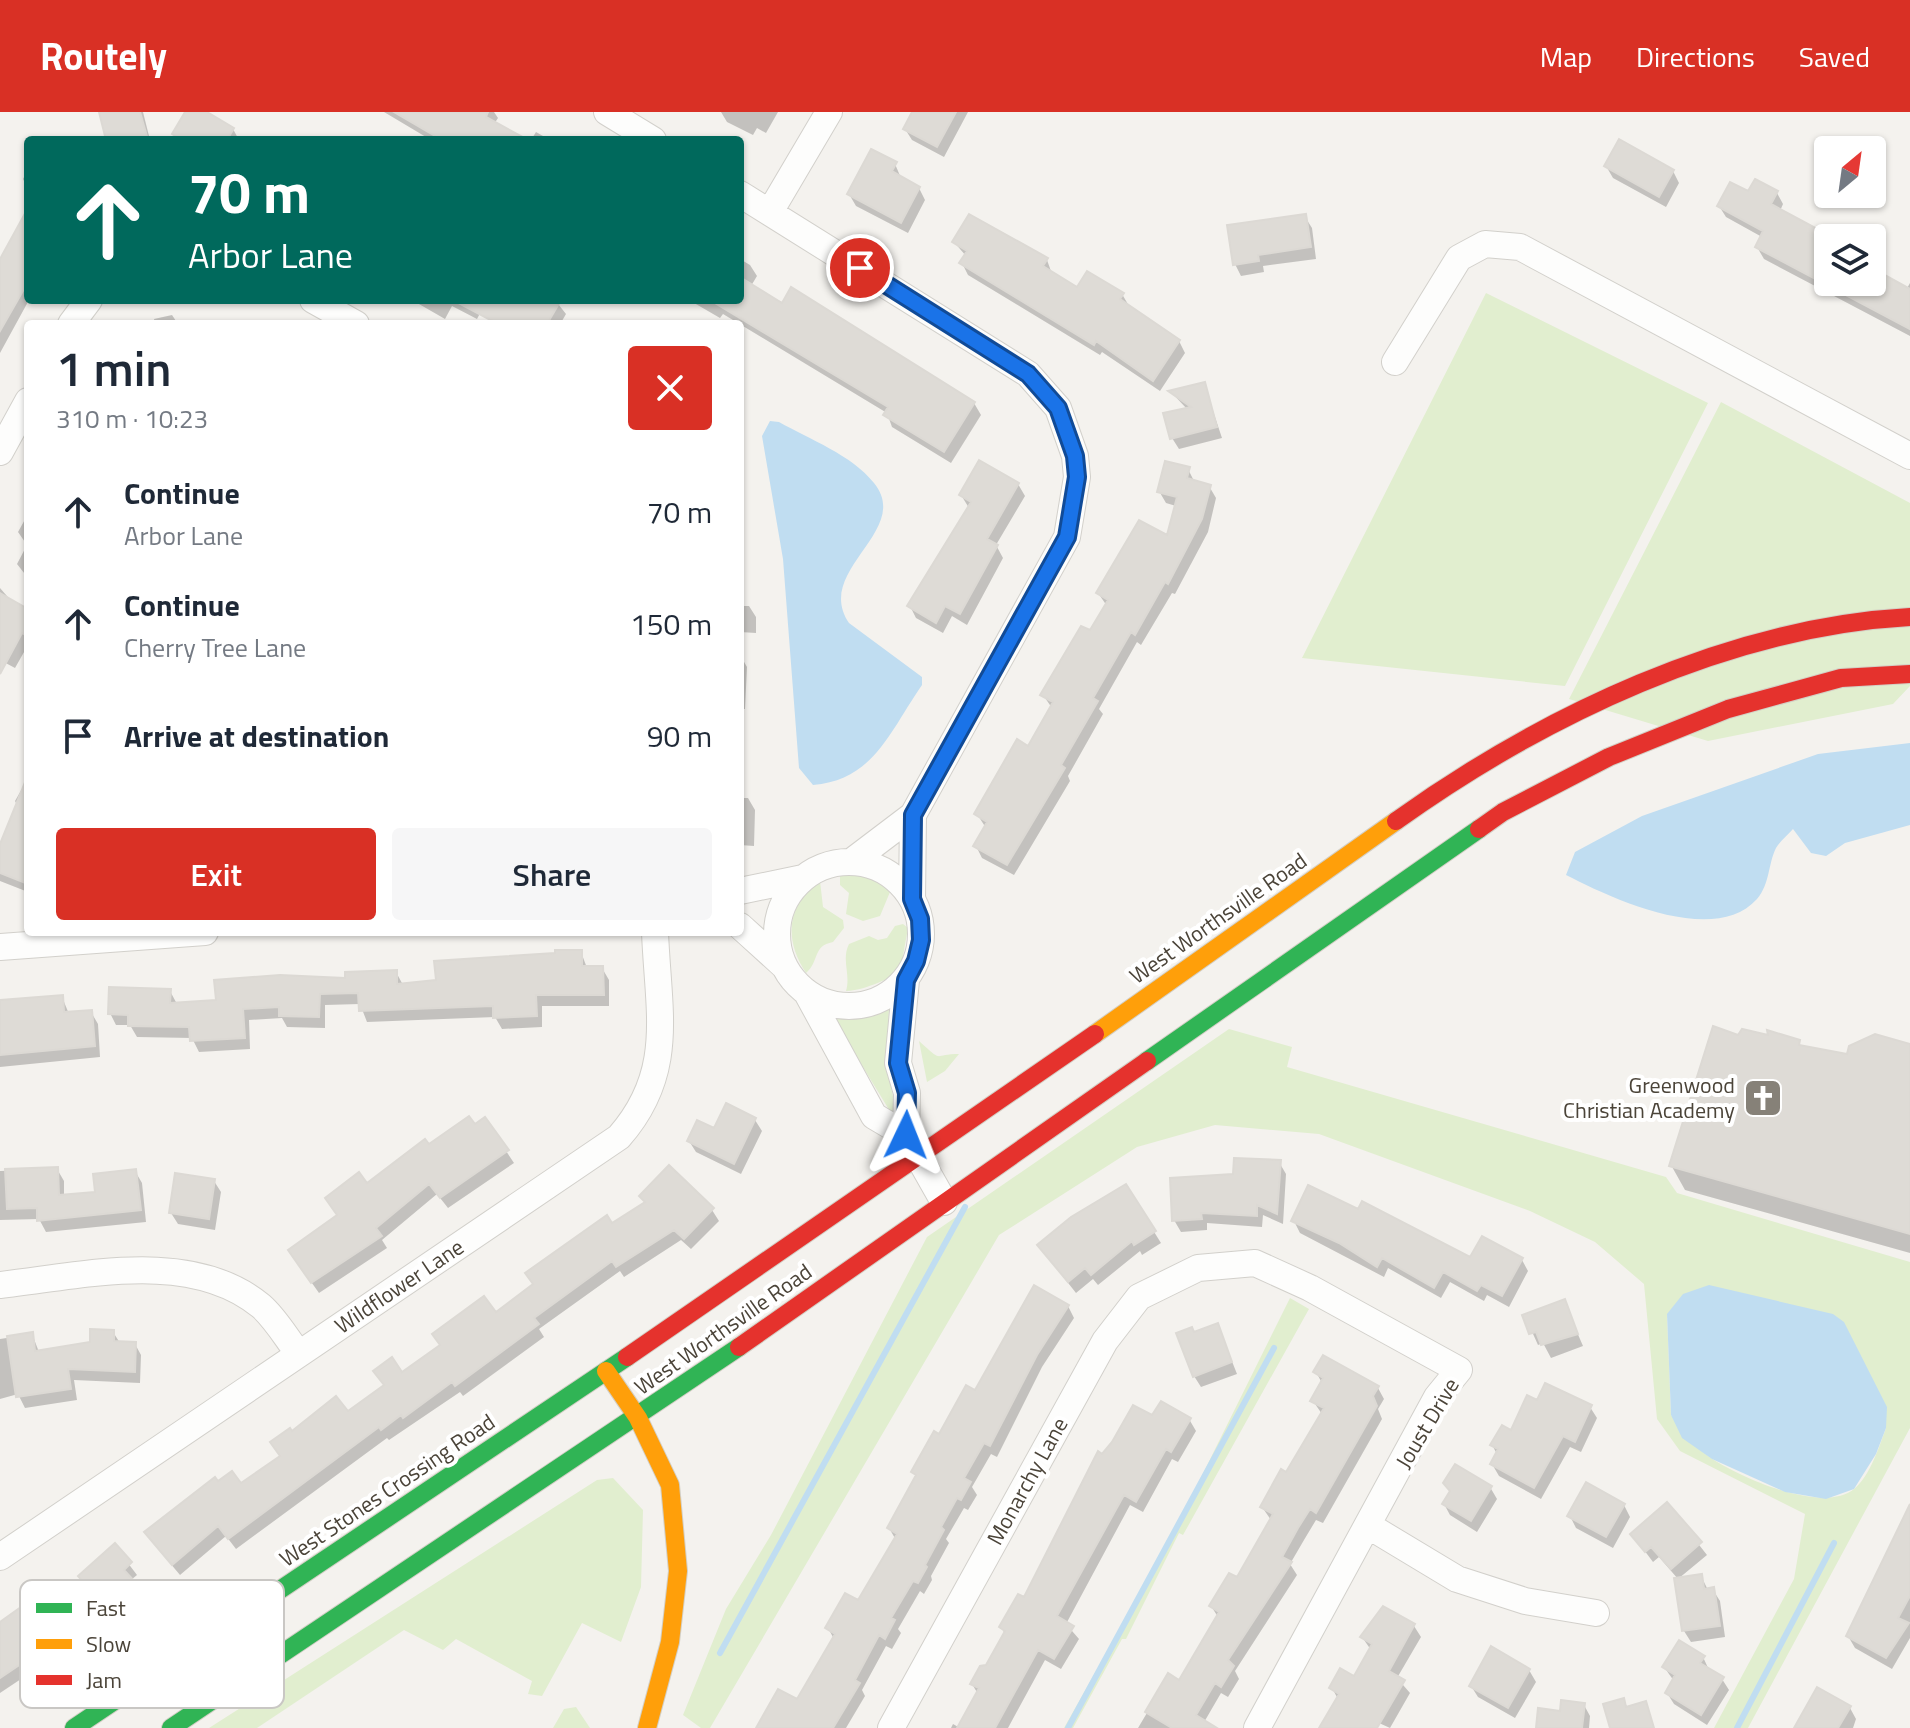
<!DOCTYPE html>
<meta charset="utf-8">
<style>
body{margin:0;font-family:"Titillium Web",sans-serif;background:#f6f6f7;color:#1f2937;height:100vh;display:flex;flex-direction:column;font-size:30px;white-space:nowrap}
*{box-sizing:border-box;margin:0}
p{font-size:26px;color:#747a83}
.icon{flex:none;width:44px;height:44px;fill:none;stroke:currentColor;stroke-width:2;stroke-linecap:round;stroke-linejoin:round}
.map{position:relative;flex:1;overflow:hidden}
.side{position:absolute;left:24px;top:208px;width:720px;height:616px;display:flex;flex-direction:column;background:#fff;border-radius:8px;box-shadow:0 2px 6px #0004}
.side>*{flex:none}
.banner{position:absolute;left:24px;top:24px;width:720px;height:168px;border-radius:8px;box-shadow:0 2px 6px #0004;background:#00695c;color:#fff;overflow:hidden}
.needle{width:52px;rotate:29deg}
.fabs{position:absolute;left:1814px;top:24px;display:grid;gap:16px}
.fabs a{display:grid;place-items:center;width:72px;height:72px;border-radius:8px;background:#fff;box-shadow:0 2px 6px #0004;font-size:40px}
.pin{position:absolute;display:grid;place-items:center;width:68px;height:68px;color:#fff;margin:-34px;border:4px solid #fff;border-radius:50%;box-shadow:0 2px 8px #0007}
.me{position:absolute;width:88px;margin:-44px;rotate:2deg;stroke-linejoin:round;filter:drop-shadow(0 0 6px #0008)}
.turn{display:flex;align-items:center;gap:28px;height:168px;padding:0 32px;font-size:36px}
.turn .icon{width:104px;height:104px;stroke-width:2.5}
.turn b{display:block;font-size:56px;line-height:68px}
.round{display:grid;place-items:center;flex:none;width:84px;height:84px;border-radius:8px;background:#f6f6f7}
.head{display:flex;align-items:center;justify-content:space-between;height:136px;padding:0 32px}
h1{font-size:48px;font-weight:600;line-height:60px}
.primary-button{display:flex;gap:16px;margin-top:auto;padding:16px 32px}
.primary-button a{flex:1;height:92px;border-radius:8px;background:#d93025;color:#fff;font-size:32px;font-weight:600;line-height:92px;text-align:center}
.primary-button a+a{background:#f6f6f7;color:#1f2937}
ul{padding:0;list-style:none}
li{display:flex;align-items:center;gap:24px;height:112px;padding:0 32px}
li div{flex:1}
li b{display:block;font-size:30px}
li em{font-style:normal}
header{display:flex;align-items:center;gap:48px;box-sizing:border-box;height:112px;padding:0 40px;background:#d93025;color:#fff}
header strong{font-size:38px}
nav{display:flex;gap:44px;margin-inline-start:auto;font-size:28px}
.map>svg:first-child{display:block}
</style>
<header>
<strong>Routely</strong>
<nav><a>Map</a><a>Directions</a><a>Saved</a></nav>
</header>
<div class="map">
<svg width="1910" height="1616" viewBox="0 0 1910 1616">
<rect width="100%" height="100%" fill="#f4f2ee"/>
<path fill="#e1eecf" fill-rule="evenodd" d="M1486 181 1708 291 1565 574 1302 546Z
M1721 290 1910 391V574L1893 592 1708 629 1569 587Z
M857 761 885 773 890 780 880 804 863 809 846 802 849 781 840 773V763Z
M820 769 823 795 843 808 844 816 833 830C812 834 820 849 806 861 784 827 786 794 820 769Z
M903 812 908 816 903 844 910 860C887 864 870 878 846 879 851 862 841 848 849 832L869 824 878 828 887 826 895 814Z
M854 894 869 901 889 895 887 955 896 999 891 1001 830 901 841 902Z
M1229 917 1292 935 1287 955 1666 1065 1677 1081 1910 1150V1316L1748 1616H1714L1794 1467 1805 1402 1680 1339 1657 1307 1644 1172 1595 1130 1530 1099 1319 1022 1215 1013 1137 1035 999 1123 710 1616H701L683 1603 726 1497 771 1423 927 1125ZM1667 1202 1886 1316C1879 1335 1870 1364 1854 1377 1823 1402 1744 1367 1714 1348 1698 1339 1684 1317 1671 1303Z
M919 929C945 952 931 942 959 942L945 959 927 970Z
M1290 1186 1309 1197 1183 1423 1179 1421 1126 1527H1122L1073 1616H1064L1170 1428Z
M613 1366 643 1398 641 1475 621 1530 582 1511 542 1584 528 1582 532 1569 456 1527 443 1538 404 1518 257 1616H209L597 1368Z
M576 1595 590 1616H553L564 1597Z"/>
<path fill="#c0ddf1" d="M770 309 779 310C809 327 852 343 874 371 913 419 813 458 849 511L922 565V573C890 619 874 668 813 673L799 656 783 447 762 324Z
M1910 631V713L1845 731 1826 744 1811 741 1793 717C1788 723 1780 729 1776 736 1768 752 1770 772 1757 787 1714 835 1611 786 1566 763L1575 740 1642 704 1818 642Z
M1709 1173 1833 1202 1844 1210 1887 1295 1886 1316 1876 1342 1854 1377 1826 1387 1785 1380 1712 1347 1682 1326 1671 1303 1667 1202 1683 1182Z"/>
<path fill="#0003" d="M101 0H143L150 28H109Z
M187 0H203L233 17 239 28H178L174 22Z
M384 0H494L498 6 494 12 524 28H431Z
M721 0H778L766 21 757 16 753 23 727 10Z
M914 0H968L944 45 912 28 905 17Z
M536 20 550 28H531Z
M895 52 901 66 919 76 925 88 908 121 856 94 849 82Z
M1606 54 1673 59 1679 71 1666 95 1613 66Z
M28 57V77L23 67Z
M1777 81 1783 92 1780 99 1827 125 1831 117 1847 126H1828V170H1872V158L1906 178 1910 171V224L1764 147 1757 135 1762 125 1726 105 1719 94 1749 82Z
M28 100 29 188 0 241V151Z
M1305 105 1312 116 1316 147 1263 154 1264 160 1241 164 1235 152Z
M954 130 1047 148 1052 162 1078 178 1122 182 1129 194 1179 229 1185 241 1160 279 1102 240 1100 243 968 163 962 151 966 144Z
M740 147 750 153 757 164 751 174 974 291 981 303 951 351 892 315 887 301 723 202 720 206 689 188H740Z
M412 188H487L477 207 452 194 445 207Z
M513 188H555L566 202 562 209 567 212H499Z
M172 203 178 212H155L154 207Z
M1204 272 1222 326 1179 337 1172 326 1187 297 1171 280Z
M1188 357 1195 371 1209 374 1216 386 1208 420 1175 482 1172 481 1141 533 1137 530 1099 597 1103 602 1068 664 1070 669 1014 763 982 746 976 734 986 716 977 702 1029 637 1052 596 1043 583 1091 521 1107 494 1098 481 1168 426 1176 394 1166 391 1159 379Z
M1018 372 1025 384 996 433 1003 446 967 513 952 504 943 521 916 506 910 494 969 396 961 383Z
M28 402V466L17 452 27 433 18 420Z
M740 472 744 494H749L756 505V521L740 520Z
M0 476 13 491 28 499V533L15 556 0 548Z
M740 543 747 555 745 597H740Z
M740 611 742 661H740Z
M23 675 28 677V780L0 769V737L17 693 15 689Z
M740 686H748L755 698 754 734 740 733Z
M581 840 587 856H602L609 868V894H542V915L502 917 495 905 367 910 360 892 325 893V916L287 915 282 906 249 908 250 937 199 940 192 926 137 925 130 913H116L110 901 170 879 177 892 218 890 396 860 403 873 439 870Z
M62 885 69 902 91 900 98 912 100 945 0 955V890Z
M1739 925 1798 929 1802 936 1849 945 1910 934V1141L1685 1078 1671 1053Z
M485 1007 514 1051 448 1096 437 1082 382 1128 387 1136 319 1181 297 1150 367 1074 428 1035Z
M755 1008 762 1019 741 1062 696 1040 689 1029Z
M1279 1050 1286 1062 1283 1112 1263 1103 1262 1115 1207 1111V1118L1181 1120 1174 1108Z
M57 1057 64 1069V1085L98 1082 135 1059 142 1071 146 1110 46 1120 39 1107 0 1108V1059Z
M214 1069 221 1080 215 1118 178 1112 171 1101Z
M1126 1075 1161 1131 1142 1143 1140 1139 1098 1173 1093 1167 1076 1181 1039 1134Z
M642 1085 712 1098 719 1109 691 1137 681 1128 624 1165 620 1159 539 1217 544 1225 507 1252 463 1284 460 1280 389 1328 387 1326 236 1437 226 1424 180 1463 154 1432 147 1421 218 1372 240 1373 282 1345 291 1322 348 1302 402 1263 496 1203 646 1092Z
M1294 1109 1471 1148H1522L1528 1159 1509 1195 1487 1183 1484 1189 1450 1170 1441 1186 1388 1156 1384 1165 1300 1121Z
M1564 1190 1583 1234 1551 1246 1543 1231 1538 1233 1525 1204Z
M1068 1194 1074 1206 1042 1255 997 1345 991 1342 972 1375 977 1383 968 1398 964 1396 946 1427 949 1431 931 1464 932 1468 924 1482 920 1479 898 1517 901 1521 892 1537 886 1534 862 1578 865 1584 846 1616H759L798 1590 834 1527 828 1516 859 1491 896 1428 889 1416 917 1366 913 1360 976 1280Z
M1218 1214 1237 1262 1201 1275 1194 1264V1222Z
M113 1220 120 1231 135 1232 141 1243 140 1271 74 1268 77 1288 25 1296 18 1282 0 1287V1227L32 1222 39 1240 92 1232Z
M1316 1260 1378 1276 1384 1287 1378 1297 1382 1307 1323 1411 1316 1408 1304 1428 1290 1452 1297 1463 1235 1559 1239 1567 1228 1585 1221 1581 1203 1612 1206 1616H1138L1169 1564 1180 1570 1218 1505 1211 1494 1237 1468 1271 1408 1262 1395 1287 1363 1322 1302 1313 1289 1322 1271Z
M1538 1290 1590 1295 1597 1306 1581 1340 1570 1335 1541 1387 1499 1364 1492 1352 1497 1342 1492 1333 1512 1321Z
M1152 1306 1189 1307 1196 1319 1178 1350 1172 1347 1143 1400 1130 1393 1066 1512 1079 1527 1061 1557 1045 1548 1008 1616H951L953 1612 960 1616 978 1582 972 1572 988 1554 1005 1522 1001 1515 1024 1487 1060 1424 1057 1419 1099 1343 1102 1345Z
M1446 1371 1490 1375 1497 1387 1477 1420 1450 1403 1444 1392 1451 1380Z
M1667 1392 1707 1443 1678 1467 1659 1445 1653 1450 1632 1422Z
M1624 1393 1630 1405 1613 1436 1576 1416 1570 1404Z
M1910 1399V1526L1892 1557 1855 1536 1848 1524Z
M115 1434 137 1463 131 1468 141 1484 100 1524 59 1553 54 1545 0 1581V1511L50 1502 87 1475 81 1465Z
M1701 1464 1708 1478H1713L1720 1489 1725 1525 1691 1530 1684 1519 1677 1468Z
M1383 1496 1414 1514 1421 1525 1397 1566 1410 1581 1390 1616 1379 1611 1376 1616H1320L1338 1587 1332 1576 1354 1567 1371 1538 1362 1525Z
M1703 1545 1709 1558 1722 1567 1729 1578 1707 1613 1674 1592 1667 1581 1674 1569 1664 1555Z
M1529 1558 1536 1570 1515 1606 1478 1585 1471 1574Z
M1584 1593 1590 1604 1589 1616H1538Z
M1850 1596 1856 1607 1853 1616H1797Z"/>
<g fill="none" stroke-linecap="round" stroke-linejoin="round">
<path stroke="#c0ddf1" stroke-width="6" d="M720 1541 965 1095
M1068 1616 1274 1236
M1737 1616 1834 1431"/>
</g>
<path fill="#dedbd6" stroke="#dcd9d4" stroke-width="2" d="M99 0H140L148 28H106Z
M185 0H207L234 16 227 28H182L172 22Z
M394 0H488L486 5 528 28H442Z
M912 0H956L937 35 903 17Z
M1619 27 1674 58 1659 85 1604 54Z
M871 37 897 50 892 59 920 75 901 111 847 82Z
M1755 67 1778 79 1771 92 1834 126H1819L1828 131V170H1872V156L1910 177V217L1755 135 1763 119 1717 94 1730 70 1748 79Z
M28 96V170L0 219V147Z
M969 102 1048 146 1043 154 1077 175 1087 159 1124 181 1120 187 1180 228 1153 269 1096 229 1094 233 959 151 967 139 952 130Z
M1306 102 1311 135 1258 143 1259 149 1233 153 1227 113Z
M740 165 782 191 791 175 975 290 944 340 883 303 888 295 710 188H740Z
M453 188H561L547 212H498Z
M1205 270 1217 315 1170 327 1163 301 1191 295 1168 279Z
M979 348 1019 371 987 427 998 433 960 502 945 494 936 511 907 494 971 390 959 383Z
M1165 349 1190 355 1187 366 1211 373 1202 407 1168 472 1165 470 1135 523 1131 520 1093 586 1098 589 1061 653 1065 656 1007 753 973 734 987 710 974 702 1017 627 1028 634 1053 590 1040 583 1081 514 1090 518 1108 488 1096 481 1139 408 1167 423 1177 385 1157 380Z
M0 481 28 497V524L22 521 0 562Z
M28 663V772L0 761V732Z
M555 838H582V854H603L604 883H536L537 904 493 906V894L359 899 358 881 320 882 319 905 279 904V895L243 897 245 926 190 929 189 915 128 914V903L108 902 109 875 171 877 170 891 216 888 214 868 280 863 345 866V860L397 858V872L436 868 434 849 555 841Z
M63 883 64 900 92 898 95 934 0 943V888Z
M1713 914 1738 923 1742 917 1768 923 1767 918 1800 928 1799 933 1847 942 1849 934 1875 922 1910 932V1122L1669 1054Z
M726 991 756 1006 734 1052 687 1029 697 1008 714 1016Z
M469 1004 475 1012 485 1005 509 1038 440 1086 429 1072 376 1116 382 1124 311 1171 288 1138 337 1103 325 1086 359 1060 367 1071 425 1027 429 1032Z
M1234 1046 1281 1048 1277 1102 1257 1093V1104L1201 1101 1202 1107 1172 1109 1170 1066 1233 1062Z
M669 1053 714 1096 684 1127 674 1118 616 1155 612 1149 534 1206 539 1212 500 1241 455 1274 452 1270 403 1306 401 1303 381 1318 379 1315 228 1427 218 1414 172 1453 144 1420 215 1365 218 1369 232 1359 241 1371 280 1344 270 1330 290 1316 292 1319 336 1284 348 1299 384 1273 373 1259 392 1245 402 1260 440 1233 432 1222 484 1184 496 1200 533 1172 525 1161 607 1103 612 1111 645 1090 639 1084Z
M58 1055 59 1083 95 1080 93 1062 136 1057 141 1098 37 1109V1096L7 1097 5 1057Z
M175 1061 215 1067 209 1107 169 1101Z
M1126 1072 1156 1119 1134 1133 1132 1129 1091 1163 1085 1156 1068 1170 1037 1133 1071 1105Z
M1308 1073 1358 1097 1362 1089 1470 1145 1482 1124 1523 1146 1502 1184 1481 1173 1477 1179 1443 1160 1434 1176 1382 1146 1377 1155 1339 1131 1291 1109Z
M1034 1173 1069 1193 1037 1243 990 1334 984 1331 964 1366 971 1370 961 1388 957 1386 941 1415 944 1418 925 1453 927 1455 918 1471 913 1469 891 1506 895 1508 885 1527 879 1523 855 1568 860 1571 833 1616H756L778 1577 797 1587 835 1522 825 1516 845 1481 858 1488 897 1422 887 1416 916 1363 911 1360 934 1319 939 1322 966 1273 975 1278Z
M1565 1187 1578 1222 1541 1233 1536 1220 1529 1222 1522 1203Z
M1218 1211 1232 1250 1193 1265 1176 1221 1192 1215 1194 1220Z
M90 1217 114 1218V1229L136 1230 135 1260 68 1257 71 1277 16 1285 7 1224 33 1220 35 1239 90 1230Z
M1323 1243 1379 1274 1373 1284 1377 1294 1316 1401 1310 1397 1298 1416 1282 1445 1292 1450 1228 1548 1234 1554 1221 1575 1215 1571 1196 1603 1217 1616H1172L1145 1600 1168 1561 1179 1568 1219 1500 1209 1494 1229 1461 1237 1465 1273 1402 1260 1395 1281 1357 1286 1360 1324 1296 1310 1289 1323 1266 1313 1260Z
M1545 1271 1592 1293 1575 1330 1563 1324 1534 1376 1490 1352 1498 1337 1490 1333 1502 1313 1511 1318 1527 1283 1537 1288Z
M1161 1289 1191 1306 1171 1340 1166 1337 1136 1390 1124 1383 1057 1504 1074 1514 1054 1547 1038 1538 995 1616H957L979 1576 970 1572 980 1554 986 1553 1005 1519 999 1515 1018 1482 1024 1485 1098 1339 1102 1342 1112 1330 1133 1293 1152 1303Z
M1455 1352 1492 1374 1471 1409 1442 1392 1450 1379 1443 1371Z
M1586 1370 1625 1392 1606 1425 1567 1404Z
M1667 1390 1702 1430 1671 1457 1651 1435 1645 1440 1630 1422Z
M1910 1392V1484L1898 1506 1909 1511 1886 1546 1846 1524Z
M115 1431 132 1450 124 1458 136 1471 94 1512 52 1543 46 1535 0 1566V1510L38 1483 50 1499 86 1473 78 1464Z
M1702 1462 1704 1477 1714 1475 1720 1514 1682 1519 1674 1466Z
M1383 1494 1415 1512 1389 1559 1405 1568 1377 1616H1319L1339 1582 1329 1576 1340 1556 1354 1564 1372 1532 1360 1525Z
M1679 1528 1705 1544 1700 1551 1724 1565 1701 1603 1665 1581 1675 1563 1662 1555Z
M1491 1534 1530 1557 1508 1596 1469 1574Z
M1817 1575 1851 1594 1838 1616H1794Z
M1624 1586 1626 1595 1646 1589 1654 1616H1610L1603 1592Z
M1561 1588 1585 1591 1582 1616H1536L1538 1596 1560 1599Z"/>
<g fill="none" stroke-linecap="round" stroke-linejoin="round">
<defs>
<path id="street" d="M607 0 653 28
M740 82 1028 262 1058 296 1075 344 1077 365 1067 425 913 703 851 750
M770 100 829 0
M313 188 356 212
M71 212 89 188
M1395 250 1459 146 1485 132 1520 135 1910 344
M0 340 28 289
M777 822a72 72 0 1 1 144 0a72 72 0 1 1-144 0Z
M740 779 803 766
M912 787 913 703
M740 814 783 853
M0 835 205 820
M906 868 898 951 907 981 906 1023
M807 881 874 1004 906 1023 944 1090
M0 1173C82 1164 191 1136 261 1194 276 1207 287 1227 299 1242
M1369 1414 1457 1467 1525 1489 1596 1501
M0 1445 619 1025C676 960 658 900 655 820
M891 1616 1105 1229 1139 1185 1198 1156 1255 1151 1310 1176 1459 1258 1437 1285 1257 1616"/>
<path id="fast" d="M1147 949 1479 717
M74 1616 627 1245
M171 1616 739 1235"/>
<path id="slow" d="M1095 922 1396 709
M606 1259 638 1306 670 1373 678 1459 670 1530 647 1616"/>
<path id="jam" d="M1396 709C1543 604 1728 515 1910 505
M1479 717 1503 700 1609 645 1728 597 1841 566 1910 562
M739 1235 1147 949
M627 1245 1095 922"/>
</defs>
<use href="#street" stroke="#d2d0cb" stroke-width="28"/>
<use href="#fast" stroke="#d3cfc5" stroke-width="20"/>
<use href="#slow" stroke="#d3cfc5" stroke-width="20"/>
<use href="#jam" stroke="#d3cfc5" stroke-width="20"/>
<use href="#street" stroke="#fdfdfc" stroke-width="26"/>
<use href="#fast" stroke="#30b455" stroke-width="18"/>
<use href="#slow" stroke="#ff9f0a" stroke-width="18"/>
<use href="#jam" stroke="#e5322d" stroke-width="18"/>
</g>
<g fill="none" stroke-linecap="round" stroke-linejoin="round">
<defs>
<path id="route" d="M860 156 1028 262 1058 296 1075 344 1077 365 1067 425 913 703 912 787 920 807 921 828 916 849 906 868 898 951 907 981 906 1023"/>
</defs>
<use href="#route" stroke="#114b97" stroke-width="20"/>
<use href="#route" stroke="#1a73e8" stroke-width="14"/>
</g>
<defs>
<symbol id="church-square" viewBox="-11 -11 22 22"><rect x="-9" y="-9" width="18" height="18" rx="4" fill="#868178" stroke="#fff"/><path d="M-1.2-6h2.4v3.5h3.3v2.4h-3.3V6h-2.4V-.1h-3.3v-2.4h3.3Z" fill="#fff"/></symbol>
</defs>
<g fill-rule="evenodd">
<use href="#church-square" x="1741" y="964" width="44" height="44"/>
</g>
<g text-anchor="middle" stroke-width="8" stroke-linejoin="round" paint-order="stroke">
<g font-size="22" fill="#4b4439" stroke="#fff">
<text transform="translate(1218 806) rotate(-35)" y="8">West Worthsville Road</text>
<text transform="translate(399 1174) rotate(-34)" y="8">Wildflower Lane</text>
<text transform="translate(723 1217) rotate(-35)" y="8">West Worthsville Road</text>
<text transform="translate(1427 1311) rotate(-59)" y="8">Joust Drive</text>
<text transform="translate(1027 1369) rotate(-61)" y="8">Monarchy Lane</text>
<text transform="translate(387 1378) rotate(-34)" y="8">West Stones Crossing Road</text>
</g>
<g font-size="22" fill="#4b4439" stroke="#fff" text-anchor="end">
<text x="1735" y="981">Greenwood<tspan x="1735" dy="25">Christian Academy</tspan></text>
</g>
</g>
<rect x="20" y="1468" width="264" height="128" rx="12" fill="#fff" stroke="#c9c7c4" stroke-width="2"/>
<rect x="36" y="1491" width="36" height="10" fill="#30b455"/>
<rect x="36" y="1527" width="36" height="10" fill="#ff9f0a"/>
<rect x="36" y="1563" width="36" height="10" fill="#e5322d"/>
<g font-size="22" fill="#4b4439">
<text x="86" y="1504">Fast</text>
<text x="86" y="1540">Slow</text>
<text x="86" y="1576">Jam</text>
</g>
</svg>
<div class="fabs">
<a><svg class="needle" viewBox="-14 -14 28 28"><path d="M0-13l5 13h-10z" fill="#e53935"/><path d="M0 13l5-13h-10z" fill="#747a83"/></svg></a>
<a><svg class="icon" aria-label="layers" viewBox="0 0 24 24"><path d="M12 4l9 5-9 5-9-5zM3 14l9 5 9-5"/></svg></a>
</div>
<div class="pin" style="left:860px;top:156px;background:#d93025"><svg class="icon" aria-label="arrive" viewBox="0 0 24 24"><path d="M6 21V4h12l-3 4 3 4H6"/></svg></div>
<svg class="me" style="left:906px;top:1023px" viewBox="-20 -20 40 40"><path d="M0-17L14 15 0 8-14 15z" fill="#1a73e8" stroke="#fff" stroke-width="4"/></svg>
<div class="banner">
<div class="turn"><svg class="icon" aria-label="ahead" viewBox="0 0 24 24"><path d="M12 20V5M6 11l6-6 6 6"/></svg><div><b>70 m</b>Arbor Lane</div></div>
</div>
<section class="side">
<div class="head"><div><h1>1 min</h1><p>310 m · 10:23</p></div><a class="round" style="background:#d93025;color:#fff"><svg class="icon" aria-label="close" viewBox="0 0 24 24"><path d="M6 6l12 12M18 6L6 18"/></svg></a></div>
<ul>
<li><svg class="icon" aria-label="ahead" viewBox="0 0 24 24"><path d="M12 20V5M6 11l6-6 6 6"/></svg><div><b>Continue</b><p>Arbor Lane</p></div><em>70 m</em></li>
<li><svg class="icon" aria-label="ahead" viewBox="0 0 24 24"><path d="M12 20V5M6 11l6-6 6 6"/></svg><div><b>Continue</b><p>Cherry Tree Lane</p></div><em>150 m</em></li>
<li><svg class="icon" aria-label="arrive" viewBox="0 0 24 24"><path d="M6 21V4h12l-3 4 3 4H6"/></svg><div><b>Arrive at destination</b></div><em>90 m</em></li>
</ul>
<div class="primary-button"><a>Exit</a><a>Share</a></div>
</section>
</div>
